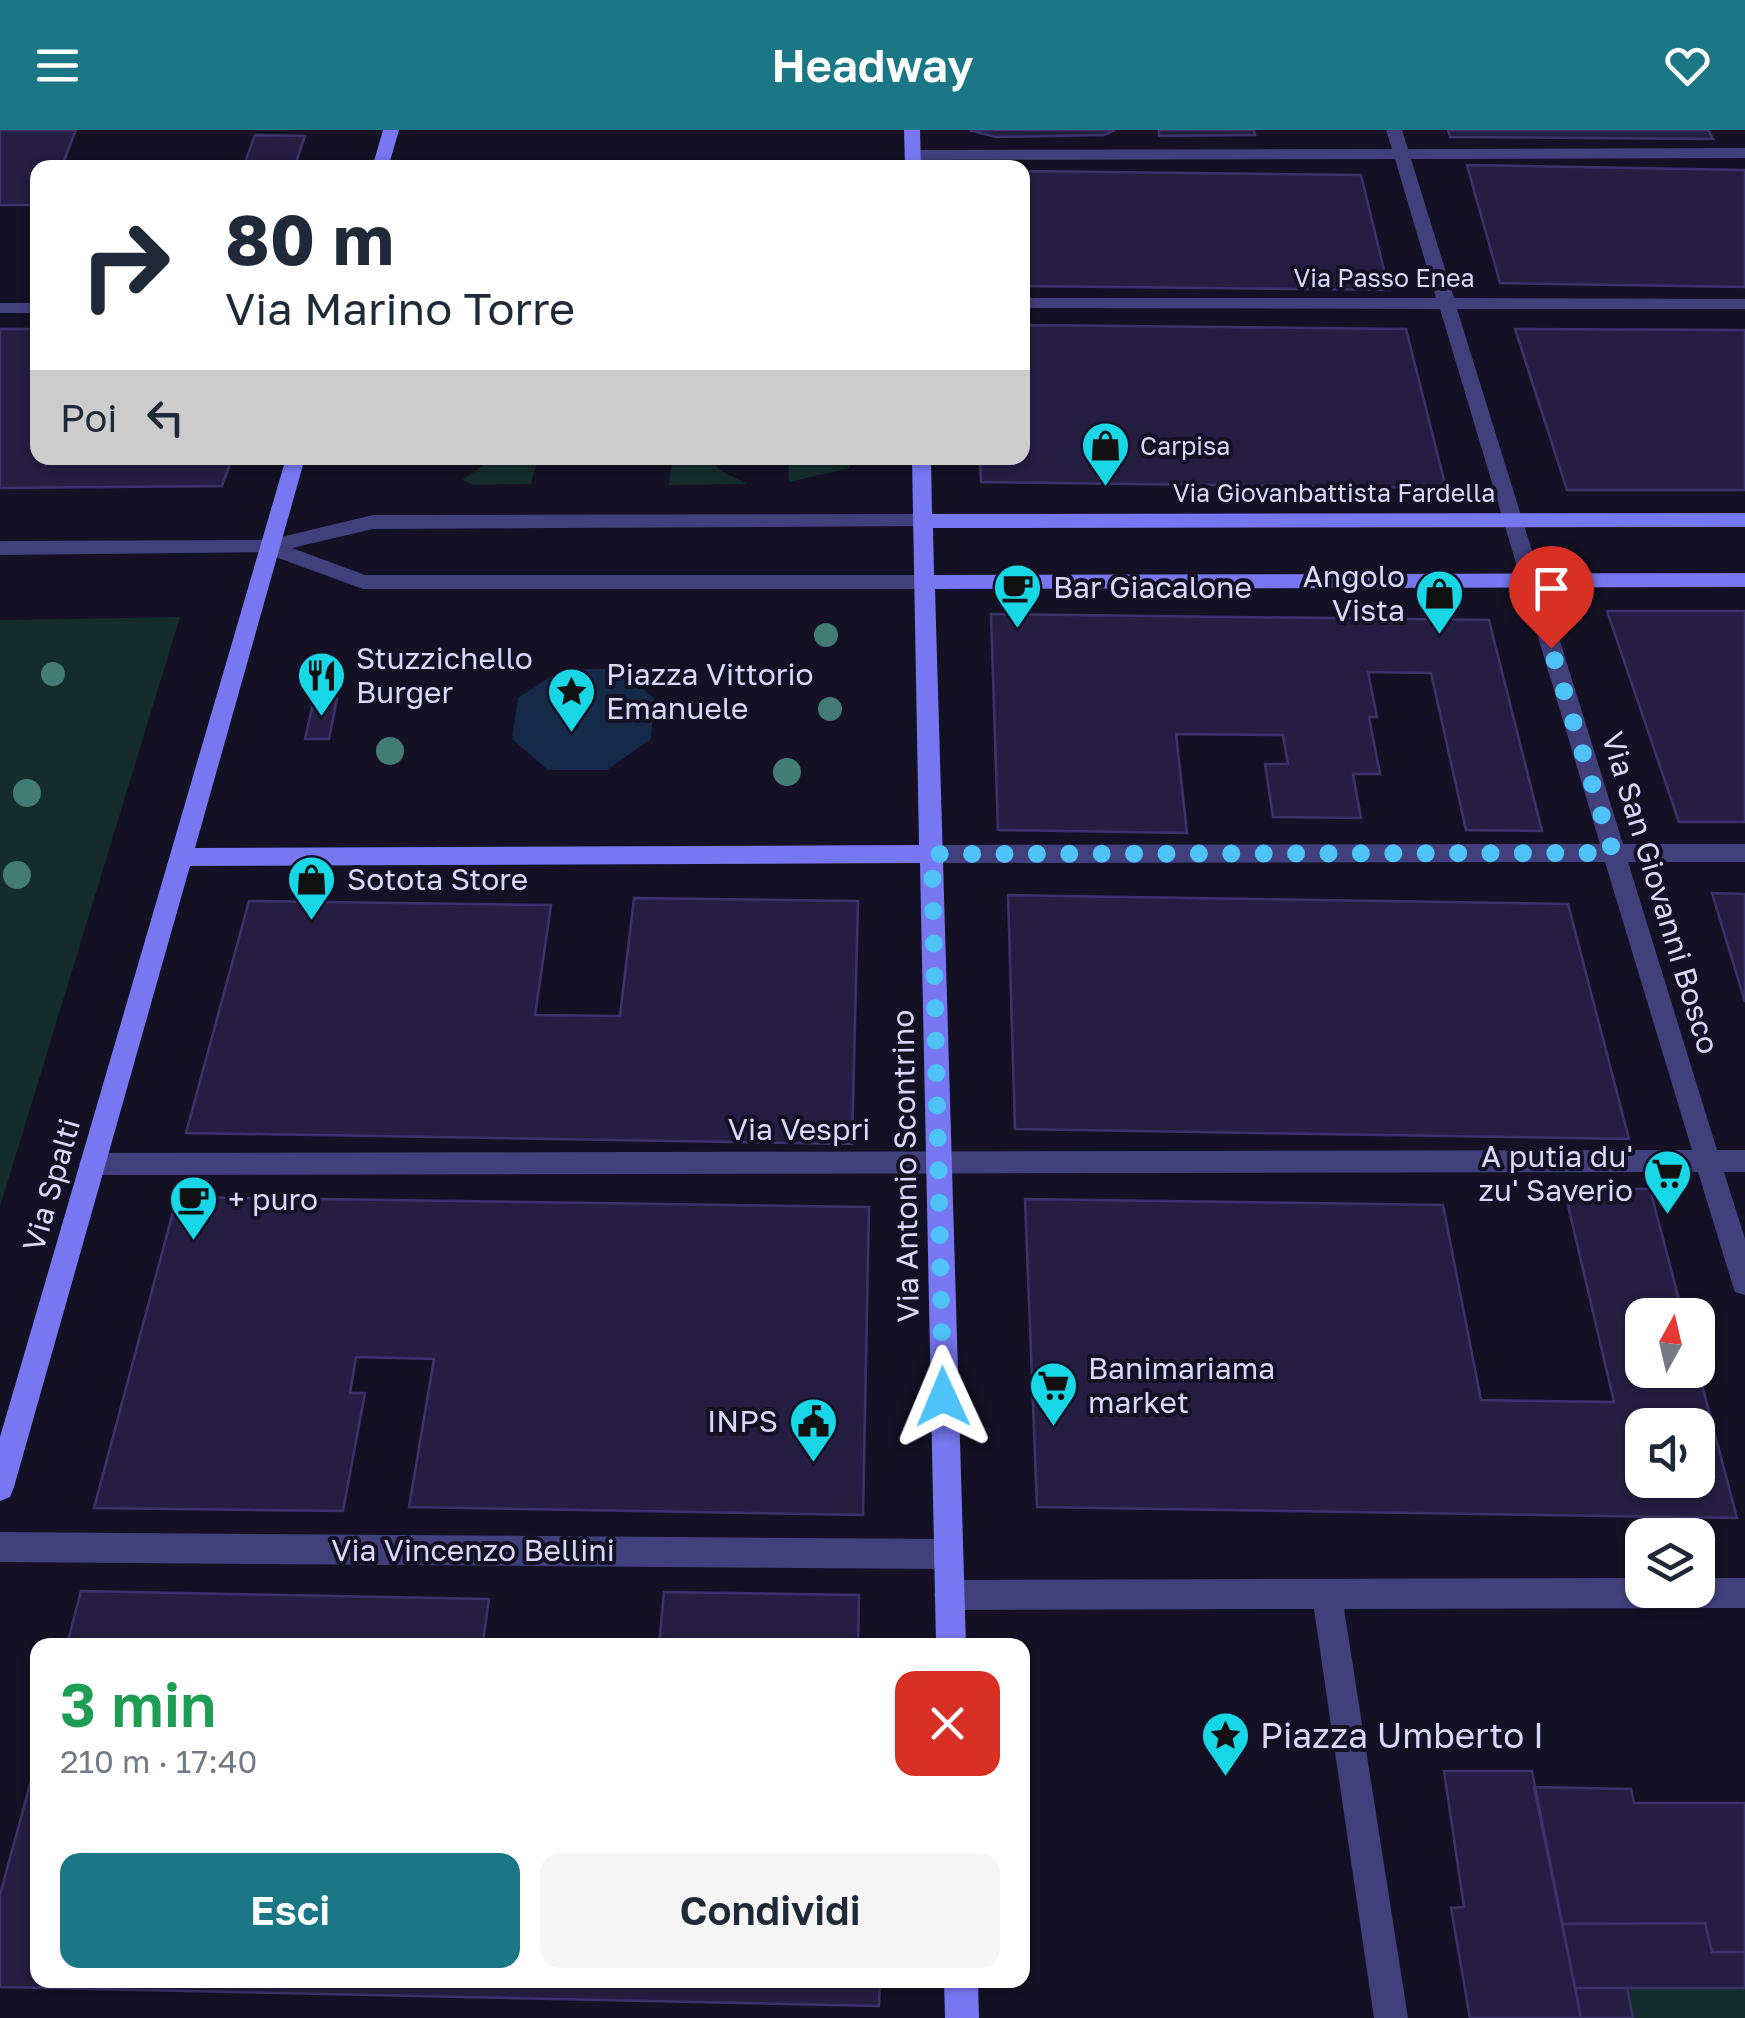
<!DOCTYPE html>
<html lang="it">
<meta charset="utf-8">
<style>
body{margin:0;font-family:"Golos Text",sans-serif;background:#f6f6f7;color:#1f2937;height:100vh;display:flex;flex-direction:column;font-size:38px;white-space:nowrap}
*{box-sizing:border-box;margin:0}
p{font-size:32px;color:#747a83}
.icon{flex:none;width:55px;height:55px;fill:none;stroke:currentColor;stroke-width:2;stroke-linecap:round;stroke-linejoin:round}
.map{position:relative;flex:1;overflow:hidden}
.side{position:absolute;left:30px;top:1508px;width:1000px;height:350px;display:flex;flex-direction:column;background:#fff;border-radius:20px;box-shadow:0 2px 8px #0004}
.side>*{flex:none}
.guide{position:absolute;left:30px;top:30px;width:1000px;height:305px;border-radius:20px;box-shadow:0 2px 8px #0004;background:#fff;color:#1f2937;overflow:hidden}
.needle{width:65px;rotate:8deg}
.tools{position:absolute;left:1625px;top:1168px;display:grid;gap:20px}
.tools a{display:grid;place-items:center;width:90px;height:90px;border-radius:20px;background:#fff;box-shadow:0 2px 8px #0004;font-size:50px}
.pin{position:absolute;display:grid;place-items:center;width:85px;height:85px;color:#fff;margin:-102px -42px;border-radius:50% 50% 50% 0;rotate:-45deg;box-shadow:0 0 10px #0007}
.pin .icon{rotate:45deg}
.me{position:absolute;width:110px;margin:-55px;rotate:359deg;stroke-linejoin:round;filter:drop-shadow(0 0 8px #0008)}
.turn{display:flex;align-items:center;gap:35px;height:210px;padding:0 30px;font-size:45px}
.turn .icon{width:130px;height:130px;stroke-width:2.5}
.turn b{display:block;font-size:70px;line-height:85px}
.then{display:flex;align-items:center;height:95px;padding:0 30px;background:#0003;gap:20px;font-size:38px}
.round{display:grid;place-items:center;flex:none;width:105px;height:105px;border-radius:20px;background:#f6f6f7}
.summary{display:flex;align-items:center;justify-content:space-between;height:170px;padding:0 30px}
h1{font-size:60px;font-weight:600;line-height:75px;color:#1e9e55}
.button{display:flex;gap:20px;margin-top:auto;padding:20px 30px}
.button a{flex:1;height:115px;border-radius:20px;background:#1b7786;color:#fff;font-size:40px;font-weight:600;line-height:115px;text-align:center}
.button a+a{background:#f6f6f7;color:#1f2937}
header{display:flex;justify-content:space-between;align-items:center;height:130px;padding:0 30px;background:#1b7786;color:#fff;font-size:45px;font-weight:600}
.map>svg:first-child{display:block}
</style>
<header><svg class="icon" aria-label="menu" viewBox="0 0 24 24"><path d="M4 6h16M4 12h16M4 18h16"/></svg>Headway<svg class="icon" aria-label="heart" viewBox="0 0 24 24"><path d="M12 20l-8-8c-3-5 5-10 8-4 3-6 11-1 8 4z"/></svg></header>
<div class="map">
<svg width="1745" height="1888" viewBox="0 0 1745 1888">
<rect width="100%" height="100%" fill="#131123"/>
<path fill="#142c2b" d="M494 328H538L531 354 474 355 462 350Z
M672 328H713L718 339 747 354 669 355Z
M788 328H850V338L789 352Z
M180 487 0 1077V490Z
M1627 1858H1745V1888H1633Z"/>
<path fill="#152a49" d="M562 539H617L654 568 651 609 607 640H548L512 609 518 568Z"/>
<path fill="#251e42" stroke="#3d336c" stroke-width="2.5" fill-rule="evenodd" d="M0 0H76L61 38H38V75H0Z
M969 0H1115L1104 5 996 7Z
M1159 0H1254L1255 5 1159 6Z
M1448 0H1708L1713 9 1450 7Z
M255 5 305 6 294 38H243Z
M1467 35 1745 40V157L1500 153Z
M1022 41 1361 45 1389 160 1022 156Z
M1022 195 1406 199 1446 358 981 352 980 328H1022Z
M0 199H38V328H232L222 356 0 358Z
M1515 199 1745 200V360H1567Z
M1607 481H1745V692H1679Z
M991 484 1489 490 1542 701 1466 700 1431 543 1368 542 1377 587H1369L1380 644H1353L1361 688 1273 687 1265 634H1288L1283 605 1176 604 1187 703 998 700Z
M314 569H337L329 609H305Z
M1712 763 1745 764V872Z
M1008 765 1568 774 1629 1009 1015 999Z
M634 768 858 771 852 1014 186 1003 249 771 551 775 535 885 620 886Z
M1564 1058 1650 1059 1683 1185H1642V1240H1698L1737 1388 1037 1377 1025 1069 1443 1075 1481 1270 1614 1272ZM1642 1295H1698V1350H1642Z
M177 1067 869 1077 863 1385 409 1377 434 1229 356 1227 350 1263H365L343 1381 94 1378Z
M81 1461 489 1469 483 1512 511 1513 67 1515Z
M664 1462 859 1465 858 1515H659Z
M38 1625V1850H880L879 1876 0 1857V1765Z
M1444 1641H1532L1581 1888H1470L1451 1778 1464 1777Z
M1534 1657 1631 1659 1634 1673H1745V1822H1712L1705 1793 1562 1794Z
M1705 1793 1712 1822H1745V1858H1575L1562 1794Z
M1575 1858H1627L1633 1888H1581Z"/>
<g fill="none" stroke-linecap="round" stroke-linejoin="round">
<path fill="#41407d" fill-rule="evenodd" d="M923 384 933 391 930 396 373 399 292 418 365 445H924L934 452 924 459H363L262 422 259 417 269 410 373 385Z"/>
<path fill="#41407d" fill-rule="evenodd" d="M1386 0H1402L1408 19 1745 18V28L1411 29 1454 168 1745 169V179H1457L1623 714H1745V732H1628L1717 1020H1745V1042H1724L1745 1109V1165L1735 1162 1732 1153 1698 1042 92 1045 83 1042 79 1034 83 1026 92 1023 1692 1020 1605 732 932 733 921 724 932 715 1600 714 1440 179 1022 178V168H1436L1395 29 913 30 905 25 913 20 1392 19Z
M0 173H38V183H0Z
M0 1402 947 1409 957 1414 962 1424 957 1434 947 1439 0 1432Z
M1642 1448V1460H1698V1448H1745V1478L1344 1479 1408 1888H1374L1314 1479 949 1480 938 1476 934 1465 938 1454 949 1450Z"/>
<path fill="#41407d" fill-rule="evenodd" d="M269 410 279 417 276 422 0 425V411Z"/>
<path fill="#7777f2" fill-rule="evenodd" d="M383 0H399L388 38H372Z
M904 0H920L921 38H905Z
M286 328H305L195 718 919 715 912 328H931L932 384 1745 383V397L933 398 934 445 1745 443V457L935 459 966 1515H936L920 733 190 736 14 1357 10 1367 0 1371V1307Z
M944 1850H978L979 1888H945Z"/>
</g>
<g fill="#427c74">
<circle cx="826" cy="505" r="12"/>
<circle cx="53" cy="544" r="12"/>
<circle cx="830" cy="579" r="12"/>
<circle cx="390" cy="621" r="14"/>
<circle cx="787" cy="642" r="14"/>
<circle cx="27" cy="663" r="14"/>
<circle cx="17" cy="745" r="14"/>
</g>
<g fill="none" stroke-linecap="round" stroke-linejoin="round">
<path stroke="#4fc3f7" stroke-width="18" stroke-dasharray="0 32.4" d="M943 1267 932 724 1613 723 1551 518"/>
</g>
<defs>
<symbol id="shop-pin" viewBox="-11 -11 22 30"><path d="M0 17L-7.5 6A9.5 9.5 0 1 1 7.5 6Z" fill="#17d7e7" stroke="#131123"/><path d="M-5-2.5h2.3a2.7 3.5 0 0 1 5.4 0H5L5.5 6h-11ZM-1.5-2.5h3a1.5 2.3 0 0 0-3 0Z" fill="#111"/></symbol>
<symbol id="cafe-pin" viewBox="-11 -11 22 30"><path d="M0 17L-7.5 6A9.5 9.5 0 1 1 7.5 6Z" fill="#17d7e7" stroke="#131123"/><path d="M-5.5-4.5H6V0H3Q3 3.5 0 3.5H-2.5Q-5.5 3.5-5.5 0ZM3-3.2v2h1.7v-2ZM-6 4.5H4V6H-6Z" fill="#111"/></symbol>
<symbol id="restaurant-pin" viewBox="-11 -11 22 30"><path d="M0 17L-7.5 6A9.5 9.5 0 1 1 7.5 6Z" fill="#17d7e7" stroke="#131123"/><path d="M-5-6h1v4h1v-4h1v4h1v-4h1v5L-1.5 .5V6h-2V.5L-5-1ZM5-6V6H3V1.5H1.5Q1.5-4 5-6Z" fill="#111"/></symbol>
<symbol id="sight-pin" viewBox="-11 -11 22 30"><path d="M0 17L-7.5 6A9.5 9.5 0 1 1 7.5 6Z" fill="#17d7e7" stroke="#131123"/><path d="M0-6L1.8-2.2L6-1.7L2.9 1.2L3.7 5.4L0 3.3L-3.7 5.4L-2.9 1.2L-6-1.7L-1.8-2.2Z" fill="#111"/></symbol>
<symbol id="supermarket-pin" viewBox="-11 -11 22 30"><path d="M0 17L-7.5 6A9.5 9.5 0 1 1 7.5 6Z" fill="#17d7e7" stroke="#131123"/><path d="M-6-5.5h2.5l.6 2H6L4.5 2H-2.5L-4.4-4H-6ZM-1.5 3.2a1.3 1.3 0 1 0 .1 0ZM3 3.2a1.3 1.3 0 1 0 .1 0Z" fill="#111"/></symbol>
<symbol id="civic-pin" viewBox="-11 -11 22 30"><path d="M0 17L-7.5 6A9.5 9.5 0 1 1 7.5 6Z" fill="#17d7e7" stroke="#131123"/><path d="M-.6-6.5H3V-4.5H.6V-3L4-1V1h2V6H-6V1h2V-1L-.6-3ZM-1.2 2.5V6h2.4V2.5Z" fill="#111"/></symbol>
</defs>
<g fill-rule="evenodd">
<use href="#shop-pin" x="1078" y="288" width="55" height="75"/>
<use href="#cafe-pin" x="990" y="430" width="55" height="75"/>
<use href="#shop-pin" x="1412" y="436" width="55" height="75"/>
<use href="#restaurant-pin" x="294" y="518" width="55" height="75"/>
<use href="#sight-pin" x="544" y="534" width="55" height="75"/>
<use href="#shop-pin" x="284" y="722" width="55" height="75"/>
<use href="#supermarket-pin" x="1640" y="1016" width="55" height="75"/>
<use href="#cafe-pin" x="166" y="1042" width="55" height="75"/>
<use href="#supermarket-pin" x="1026" y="1228" width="55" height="75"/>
<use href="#civic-pin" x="786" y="1264" width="55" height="75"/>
<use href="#sight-pin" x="1198" y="1578" width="55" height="75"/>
</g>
<g text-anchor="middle" stroke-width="8" stroke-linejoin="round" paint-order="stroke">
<g font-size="25" fill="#dad7fb" stroke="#131123">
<text x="1384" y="157">Via Passo Enea</text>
<text x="1334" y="372">Via Giovanbattista Fardella</text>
</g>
<g font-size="25" fill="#dad7fb" stroke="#131123" text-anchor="start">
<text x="1140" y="325">Carpisa</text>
</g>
<g font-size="30" fill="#dad7fb" stroke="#131123" text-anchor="start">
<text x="1405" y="457" text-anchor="end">Angolo<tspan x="1405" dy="34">Vista</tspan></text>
<text x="1053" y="468">Bar Giacalone</text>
<text x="356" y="539">Stuzzichello<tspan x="356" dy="34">Burger</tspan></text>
<text x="606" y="555">Piazza Vittorio<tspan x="606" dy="34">Emanuele</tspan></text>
<text x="347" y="760">Sotota Store</text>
<text x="1633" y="1037" text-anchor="end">A putia du'<tspan x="1633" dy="34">zu' Saverio</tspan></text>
<text x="228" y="1080">+ puro</text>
<text x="1088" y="1249">Banimariama<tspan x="1088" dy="34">market</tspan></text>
<text x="778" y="1302" text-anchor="end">INPS</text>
</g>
<g font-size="30" fill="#dad7fb" stroke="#131123">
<text transform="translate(1660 763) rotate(73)" y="10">Via San Giovanni Bosco</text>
<text x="799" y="1010">Via Vespri</text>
<text transform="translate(906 1036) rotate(-91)" y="10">Via Antonio Scontrino</text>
<text transform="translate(52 1055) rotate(-74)" y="10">Via Spalti</text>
<text x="473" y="1431">Via Vincenzo Bellini</text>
</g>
<g font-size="35" fill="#dad7fb" stroke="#131123" text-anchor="start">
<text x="1260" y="1618">Piazza Umberto I</text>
</g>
</g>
</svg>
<div class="tools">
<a><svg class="needle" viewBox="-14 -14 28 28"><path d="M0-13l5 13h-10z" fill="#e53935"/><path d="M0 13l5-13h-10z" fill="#747a83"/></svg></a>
<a><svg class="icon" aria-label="sound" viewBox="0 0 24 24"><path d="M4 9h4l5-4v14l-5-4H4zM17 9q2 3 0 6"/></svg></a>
<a><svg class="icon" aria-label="layers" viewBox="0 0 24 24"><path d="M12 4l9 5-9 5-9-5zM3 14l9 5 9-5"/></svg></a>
</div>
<div class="pin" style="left:1551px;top:518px;background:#d93025"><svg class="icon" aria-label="arrive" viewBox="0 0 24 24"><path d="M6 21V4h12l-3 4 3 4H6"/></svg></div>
<svg class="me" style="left:943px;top:1267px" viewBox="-20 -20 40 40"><path d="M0-17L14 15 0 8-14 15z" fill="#4fc3f7" stroke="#fff" stroke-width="4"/></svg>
<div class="guide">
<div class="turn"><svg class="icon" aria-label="right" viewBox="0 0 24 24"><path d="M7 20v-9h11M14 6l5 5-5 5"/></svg><div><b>80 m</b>Via Marino Torre</div></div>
<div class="then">Poi<svg class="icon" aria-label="left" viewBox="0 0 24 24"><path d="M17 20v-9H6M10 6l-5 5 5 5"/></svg></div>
</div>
<section class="side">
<div class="summary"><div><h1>3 min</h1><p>210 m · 17:40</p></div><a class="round" style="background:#d93025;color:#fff"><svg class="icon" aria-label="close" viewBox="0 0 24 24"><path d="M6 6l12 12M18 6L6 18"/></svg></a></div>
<div class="button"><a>Esci</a><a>Condividi</a></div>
</section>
</div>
